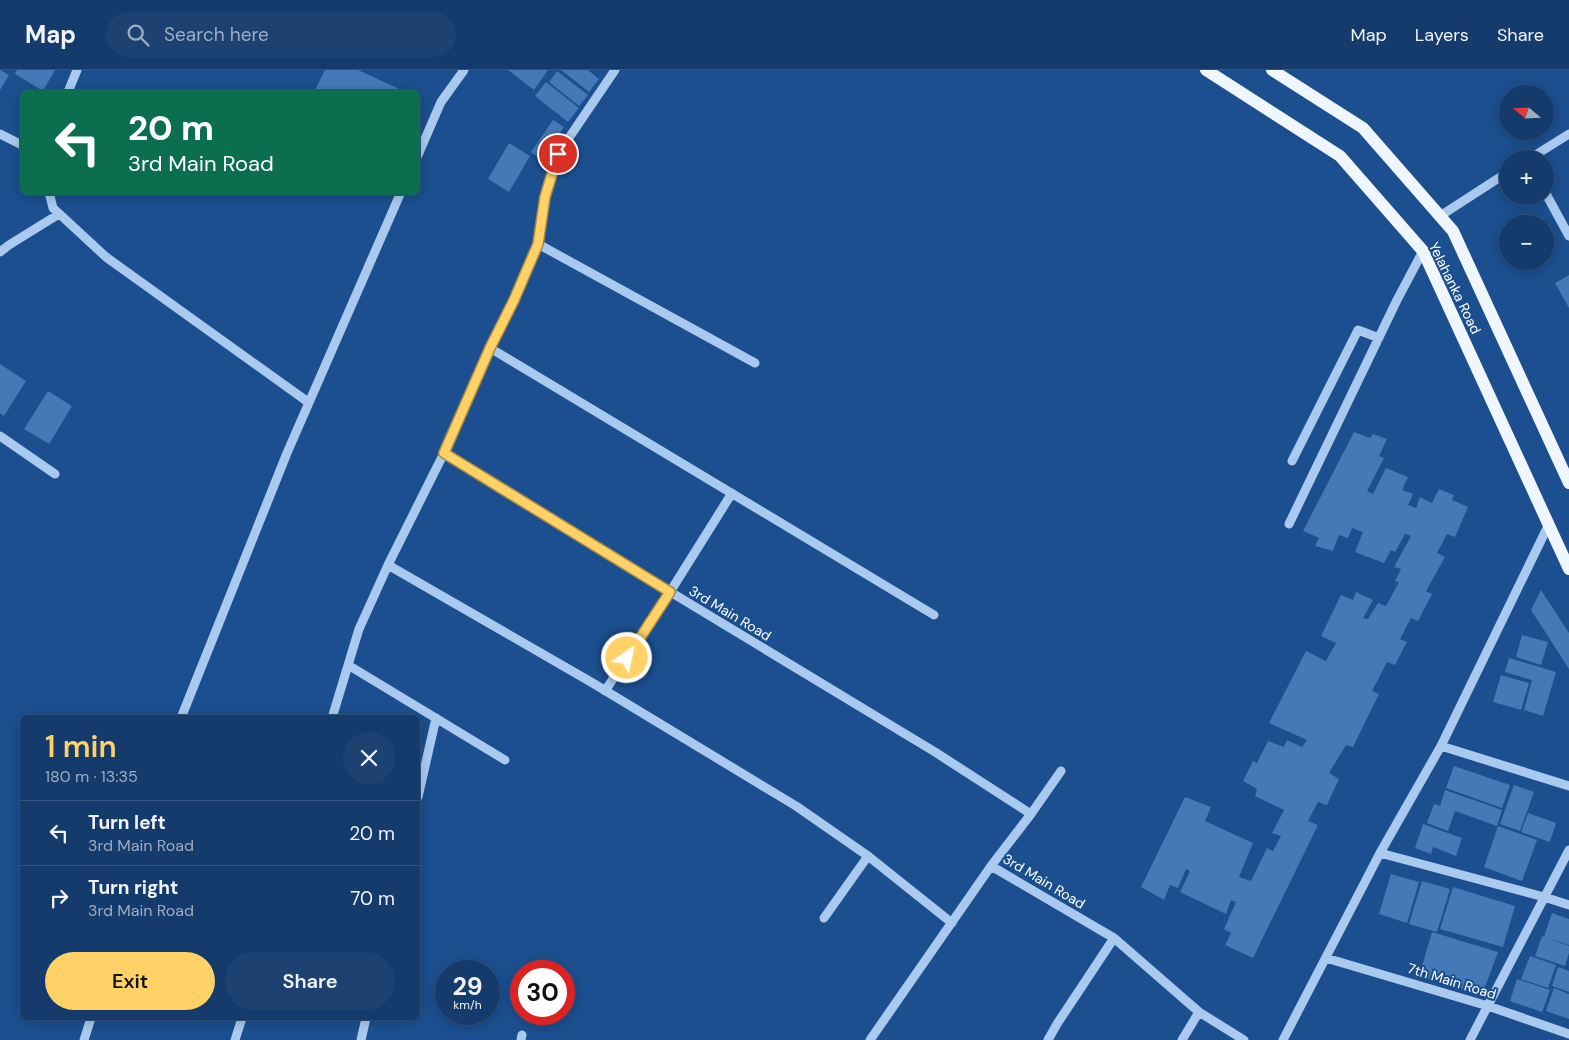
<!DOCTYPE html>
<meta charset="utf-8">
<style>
body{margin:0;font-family:"DM Sans",sans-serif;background:#1d4271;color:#f1f3f6;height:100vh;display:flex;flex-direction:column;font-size:19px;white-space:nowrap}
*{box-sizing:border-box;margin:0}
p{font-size:16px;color:#9dadc1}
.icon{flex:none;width:28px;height:28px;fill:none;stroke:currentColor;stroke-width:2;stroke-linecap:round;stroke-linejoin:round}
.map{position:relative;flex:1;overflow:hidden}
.panel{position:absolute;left:20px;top:645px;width:400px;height:305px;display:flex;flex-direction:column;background:#143b6b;border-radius:8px;box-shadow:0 2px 12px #0003,0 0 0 1px #33557e}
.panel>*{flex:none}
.top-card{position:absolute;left:20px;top:20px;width:400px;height:105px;border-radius:8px;box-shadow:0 2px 12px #0003,0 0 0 1px #33557e;background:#0b6e4f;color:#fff;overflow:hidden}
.needle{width:32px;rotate:289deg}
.fabs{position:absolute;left:1499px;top:15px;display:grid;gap:10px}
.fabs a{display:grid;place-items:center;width:55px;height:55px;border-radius:50%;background:#143b6b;box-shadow:0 2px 12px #0003,0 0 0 1px #33557e;font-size:25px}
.speed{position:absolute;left:435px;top:890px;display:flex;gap:10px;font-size:25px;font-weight:700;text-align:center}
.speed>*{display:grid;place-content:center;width:65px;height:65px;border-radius:50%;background:#143b6b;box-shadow:0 2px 12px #0003,0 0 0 1px #33557e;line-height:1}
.speed small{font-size:12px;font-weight:400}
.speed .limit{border:8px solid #d22;background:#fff;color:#111}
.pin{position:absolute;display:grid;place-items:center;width:42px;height:42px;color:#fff;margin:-21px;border:2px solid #fff;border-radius:50%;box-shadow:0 1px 5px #0007}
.me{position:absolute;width:55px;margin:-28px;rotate:33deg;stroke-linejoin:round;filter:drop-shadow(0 0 4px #0008)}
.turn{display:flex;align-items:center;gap:18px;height:105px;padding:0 25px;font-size:22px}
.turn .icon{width:65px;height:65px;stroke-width:2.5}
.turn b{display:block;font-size:35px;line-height:42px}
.round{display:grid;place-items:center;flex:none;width:52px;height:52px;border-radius:26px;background:#1d4271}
.head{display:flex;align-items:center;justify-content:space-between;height:85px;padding:0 25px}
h1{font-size:30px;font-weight:600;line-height:38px;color:#ffd166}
.primary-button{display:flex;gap:10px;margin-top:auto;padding:10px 25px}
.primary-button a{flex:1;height:58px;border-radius:30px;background:#ffd166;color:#111;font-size:20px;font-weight:600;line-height:58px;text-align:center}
.primary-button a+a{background:#1d4271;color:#f1f3f6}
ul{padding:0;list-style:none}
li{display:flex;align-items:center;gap:15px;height:65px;padding:0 25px;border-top:1px solid #33557e}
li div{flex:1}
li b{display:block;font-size:19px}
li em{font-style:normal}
header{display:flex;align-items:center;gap:30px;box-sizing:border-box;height:70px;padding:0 25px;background:#143b6b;border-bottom:1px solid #33557e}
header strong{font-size:24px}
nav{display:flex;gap:28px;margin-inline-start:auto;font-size:18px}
.search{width:350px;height:45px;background:#1d4271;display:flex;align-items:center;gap:12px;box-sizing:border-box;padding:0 18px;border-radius:28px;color:#9dadc1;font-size:19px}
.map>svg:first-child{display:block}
</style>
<header>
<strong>Map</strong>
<div class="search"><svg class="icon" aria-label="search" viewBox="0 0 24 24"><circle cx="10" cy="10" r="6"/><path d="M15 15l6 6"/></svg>Search here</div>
<nav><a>Map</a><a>Layers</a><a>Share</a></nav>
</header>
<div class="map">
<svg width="1569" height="970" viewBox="0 0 1569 970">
<rect width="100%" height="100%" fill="#1b4f8f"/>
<path fill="#4478b7" d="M0 0 9 5 0 20Z
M17 0H55L43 21 15 4Z
M325 0H358L406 22H314Z
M508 0H548L534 20Z
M561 0H588L599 9 589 22Z
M557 1 588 25 579 36 549 12Z
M546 12 579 38 568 52 535 26Z
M553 50 564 57 542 90 531 82Z
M509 73 530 86 509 122 488 109Z
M1569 205V238L1555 213Z
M0 294 26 311 4 346 0 343Z
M48 321 72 336 49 374 24 359Z
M1354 362 1370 368 1373 364 1387 369 1379 386 1384 388 1367 421 1373 424 1386 398 1408 407 1402 420 1413 424 1408 435 1416 438 1420 427 1432 433 1439 419 1454 425 1452 430 1468 437 1455 467 1447 464 1437 483 1445 487 1426 521 1432 524 1418 551 1411 548 1400 569 1407 572 1395 595 1387 592 1372 621 1379 624 1353 677 1346 675 1329 703 1339 709 1327 735 1318 732 1308 751 1318 755 1253 888 1225 875 1231 863 1224 859 1236 832 1231 830 1226 844 1180 822 1190 801 1186 799 1178 818 1170 815 1164 830 1141 817 1185 727 1211 737 1205 751 1253 773 1239 807 1251 811 1267 778 1273 781 1281 766 1272 763 1284 740 1255 726 1257 719 1243 711 1253 691 1257 693 1268 671 1284 677 1287 670 1302 677 1307 670 1269 653 1306 581 1326 591 1336 573 1321 566 1341 525 1353 530 1356 522 1373 530 1363 548 1368 549 1378 533 1386 536 1399 512 1395 511 1401 499 1394 497 1411 466 1405 464 1395 482 1391 480 1384 493 1355 482 1363 462 1352 458 1348 468 1339 465 1333 481 1315 476 1319 468 1303 461Z
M1541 520 1569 563V599L1531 540Z
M1522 565 1548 572 1541 595 1516 587Z
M1509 588 1556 602 1543 646 1524 640 1532 610 1505 602Z
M1501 605 1529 613 1521 640 1493 632Z
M1454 696 1510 715 1502 738 1446 718Z
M1514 715 1534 722 1520 761 1500 754Z
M1445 720 1502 740 1497 756 1455 741 1448 761 1427 753 1434 734 1440 736Z
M1528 743 1556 753 1550 772 1521 762Z
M1423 754 1462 768 1456 786 1433 777 1431 784 1415 778Z
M1498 756 1537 770 1522 811 1484 797Z
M1391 804 1419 812 1407 853 1379 844Z
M1422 811 1450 819 1437 862 1409 854Z
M1453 817 1515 836 1503 877 1440 859Z
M1552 843 1569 849V875L1544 867Z
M1432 862 1498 882 1482 925 1419 906Z
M1542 866 1569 876V883L1565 896 1535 886Z
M1530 886 1556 895 1548 918 1521 909Z
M1558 897 1569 901V922L1552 916Z
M1517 909 1550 920 1542 942 1510 931Z
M1554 918 1569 924V949L1546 941Z"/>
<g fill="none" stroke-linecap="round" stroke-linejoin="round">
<path stroke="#a9c9ee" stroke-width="9" d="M615 0 558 84 545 127 538 174 514 230 490 278 444 383 596 477 935 682 1031 744 991 796 1114 868 1057 954 1048 970
M68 22 77 0
M0 64 22 75
M418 85 441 32 464 0
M1529 89 1569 64
M49 122 53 138 106 187 308 332
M1545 122 1569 166
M1440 146 1508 102
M538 174 755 293
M0 182 9 175 59 144
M490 278 934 545
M0 366 55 404
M1292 391 1358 260 1379 268
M1289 454 1397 230 1423 181
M388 495 591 612 796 736 868 786 824 848
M348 595 505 690
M605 621 670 522 732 423
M181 648 287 383 401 122
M332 648 359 559 388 495 444 383
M1441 676 1569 716
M418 727 436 648
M1031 744 1061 701
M1380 783 1544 827 1569 835
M868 786 952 853
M1114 868 1199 942
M1326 888 1488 936 1569 964
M84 970 91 948
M235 970 242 948
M361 970 366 948
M521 970 522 965
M870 970 991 796
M1182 970 1199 942 1244 970
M1283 970 1380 783 1441 676 1549 454
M1470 970 1569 780"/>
<path stroke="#f0f6ff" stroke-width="12" d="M1206 0 1340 86 1423 181 1569 499
M1272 0 1363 58 1453 161 1569 413"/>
</g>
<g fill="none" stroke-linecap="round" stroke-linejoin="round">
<defs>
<path id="route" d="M558 84 545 127 538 174 514 230 490 278 444 383 670 522 627 588"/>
</defs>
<use href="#route" stroke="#a68842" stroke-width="12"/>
<use href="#route" stroke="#ffd166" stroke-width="9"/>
</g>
<g text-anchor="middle" stroke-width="4" stroke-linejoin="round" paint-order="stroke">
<g font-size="14" fill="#fff" stroke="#1b4f8f">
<text transform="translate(1455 218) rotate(64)" y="5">Yelahanka Road</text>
<text transform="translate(730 543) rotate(31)" y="5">3rd Main Road</text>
<text transform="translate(1044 811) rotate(31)" y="5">3rd Main Road</text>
<text transform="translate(1452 911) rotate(17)" y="5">7th Main Road</text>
</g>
</g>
</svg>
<div class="fabs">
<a><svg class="needle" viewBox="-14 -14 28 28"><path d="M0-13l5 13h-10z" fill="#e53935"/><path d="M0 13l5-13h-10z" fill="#9dadc1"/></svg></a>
<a>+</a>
<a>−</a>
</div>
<div class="speed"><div>29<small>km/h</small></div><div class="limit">30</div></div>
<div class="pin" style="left:558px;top:84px;background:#d93025"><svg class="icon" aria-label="arrive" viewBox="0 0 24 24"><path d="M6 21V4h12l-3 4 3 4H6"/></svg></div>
<svg class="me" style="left:627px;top:588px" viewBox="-20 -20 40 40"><circle r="17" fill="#ffd166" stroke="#fff" stroke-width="3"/><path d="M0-11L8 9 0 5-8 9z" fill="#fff"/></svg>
<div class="top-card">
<div class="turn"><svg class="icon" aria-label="left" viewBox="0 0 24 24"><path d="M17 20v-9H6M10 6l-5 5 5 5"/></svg><div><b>20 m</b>3rd Main Road</div></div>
</div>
<section class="panel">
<div class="head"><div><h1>1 min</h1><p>180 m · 13:35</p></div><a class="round"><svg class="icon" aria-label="close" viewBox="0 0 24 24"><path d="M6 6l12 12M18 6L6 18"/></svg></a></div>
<ul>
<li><svg class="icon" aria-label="left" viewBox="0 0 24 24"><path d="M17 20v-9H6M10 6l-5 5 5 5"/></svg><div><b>Turn left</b><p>3rd Main Road</p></div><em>20 m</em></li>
<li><svg class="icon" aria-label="right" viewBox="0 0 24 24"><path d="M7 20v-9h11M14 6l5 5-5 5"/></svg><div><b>Turn right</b><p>3rd Main Road</p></div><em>70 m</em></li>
</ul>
<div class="primary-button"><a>Exit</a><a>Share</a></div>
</section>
</div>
